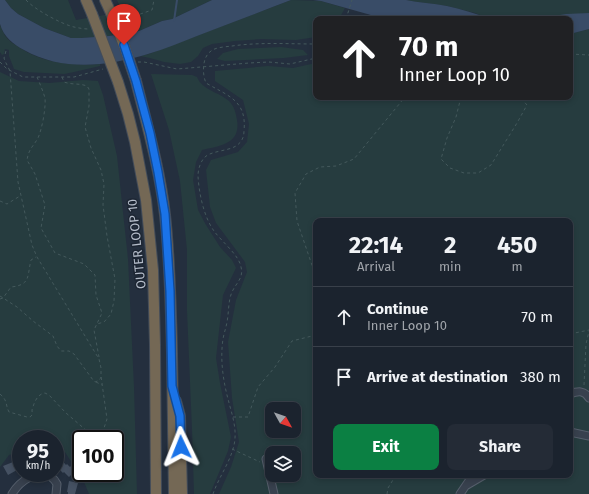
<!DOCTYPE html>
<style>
body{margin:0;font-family:"Fira Sans",sans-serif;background:#242b36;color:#f1f3f6;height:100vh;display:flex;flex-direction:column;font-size:15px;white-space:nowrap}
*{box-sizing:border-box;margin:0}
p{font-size:13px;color:#a0a4aa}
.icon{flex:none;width:22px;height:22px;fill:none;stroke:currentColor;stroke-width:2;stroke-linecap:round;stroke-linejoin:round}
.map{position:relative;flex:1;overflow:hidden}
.details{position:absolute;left:313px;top:218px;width:260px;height:260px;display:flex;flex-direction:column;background:#1b232e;border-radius:8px;box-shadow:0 2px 6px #0003,0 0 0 1px #39404a}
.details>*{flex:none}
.banner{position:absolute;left:313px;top:16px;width:260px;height:84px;border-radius:8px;box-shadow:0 2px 6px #0003,0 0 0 1px #39404a;background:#202124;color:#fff;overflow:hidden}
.needle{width:26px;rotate:130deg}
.tools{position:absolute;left:265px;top:402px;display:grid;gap:8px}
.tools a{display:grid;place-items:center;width:36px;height:36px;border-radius:8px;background:#1b232e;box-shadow:0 2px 6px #0003,0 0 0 1px #39404a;font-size:20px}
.speed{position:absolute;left:12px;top:430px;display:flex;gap:8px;font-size:20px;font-weight:700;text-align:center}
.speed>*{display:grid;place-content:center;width:52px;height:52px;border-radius:50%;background:#1b232e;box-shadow:0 2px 6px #0003,0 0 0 1px #39404a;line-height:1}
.speed small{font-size:10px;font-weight:400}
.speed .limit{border:2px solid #111;border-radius:6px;background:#fff;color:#111}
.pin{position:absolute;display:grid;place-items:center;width:34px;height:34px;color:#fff;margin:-41px -17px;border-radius:50% 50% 50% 0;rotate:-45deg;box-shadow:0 0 4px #0007}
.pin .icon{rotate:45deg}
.me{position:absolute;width:44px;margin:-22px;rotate:358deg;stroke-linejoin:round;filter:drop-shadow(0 0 3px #0008)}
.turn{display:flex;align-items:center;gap:14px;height:84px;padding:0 20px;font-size:18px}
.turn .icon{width:52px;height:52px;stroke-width:2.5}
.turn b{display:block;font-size:28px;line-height:34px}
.eta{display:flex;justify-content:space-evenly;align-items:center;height:68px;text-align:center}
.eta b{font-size:24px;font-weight:700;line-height:28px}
.action{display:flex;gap:8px;margin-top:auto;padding:8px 20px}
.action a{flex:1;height:46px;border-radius:8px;background:#0b8043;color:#fff;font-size:16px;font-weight:700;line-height:46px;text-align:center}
.action a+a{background:#242b36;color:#f1f3f6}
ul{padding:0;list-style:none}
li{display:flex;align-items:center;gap:12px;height:60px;padding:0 20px;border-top:1px solid #39404a}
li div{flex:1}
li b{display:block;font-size:15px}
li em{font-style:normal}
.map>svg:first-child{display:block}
</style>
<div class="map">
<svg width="589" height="494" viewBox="0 0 589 494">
<rect width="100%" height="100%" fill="#242f3e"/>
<path fill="#263c3f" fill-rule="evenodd" d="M5 0H68L76 20 122 12 117 0H212L172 19 162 21 139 31 109 36 81 38H71L44 28 18 14 11 8Z
M291 0 321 1 345 8 339 19H316V37L296 40 262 39 235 41 212 44 203 48 198 56 191 62 180 64 164 62 150 58 140 56 149 54Z
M406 0H589V13L535 19H489L475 13 447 6 426 3 416 2Z
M0 25C2 29 4 35 7 38 10 42 16 45 20 48 43 63 72 66 100 64V66L74 72 64 74 24 72 14 69 9 56V50L5 49 4 54 2 55 0 52Z
M589 29V494H219L231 467 239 442 232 398 228 342 236 300 247 272 245 262 216 223 210 207 206 170 211 160 238 152 247 142 249 124 243 100 215 81V71L268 66 293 68 316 63V97H570V34ZM316 221H570V475H316ZM272 409H294V431H272ZM272 453H294V475H272Z
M281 47 303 50 308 55 284 58 225 61 217 59 223 53 238 49Z
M0 72 19 81 49 83 83 80 98 81 103 95 117 156 128 259 134 387 137 494H89L84 482 65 452 55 450V439H21V452L9 455 0 467ZM81 439H115V473H81Z
M151 74 192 75 197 77C202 90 219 92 229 101 234 106 236 113 237 120 241 144 220 146 202 150L196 162 193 180 198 210 206 225 220 247 232 260 236 268 223 295 216 358 220 383 231 437 228 451 210 494H194L192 429 187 311V250L180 181 169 130Z"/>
<path fill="#394c67" d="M0 0H5L11 8 18 14 44 28 71 38H81L109 36 139 31 162 21 172 19 212 0H291C260 12 228 24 197 36 181 42 165 49 148 54 108 66 63 72 24 50 14 45 3 36 0 24 0 18 0 7 0 0Z
M313 0H406C419 3 433 3 447 6 461 9 475 13 489 19H389L378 17 321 1Z
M589 13V29L570 34V19H535L566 14Z"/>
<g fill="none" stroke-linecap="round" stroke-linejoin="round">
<path stroke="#394c67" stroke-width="2" d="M174 21 177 0"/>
</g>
<path fill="#455162" d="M21 455V469L19 466V467L16 469 17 470 8 475 3 466 13 462 12 461 16 459 15 458Z
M59 457 66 465 67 464 70 467 71 466 75 471 69 477 64 472 63 473 60 470V471L55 466V461Z
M69 481 78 483 75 494H68V492H67Z"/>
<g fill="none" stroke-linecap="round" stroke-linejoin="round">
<defs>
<path id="minor" d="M570 394C578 391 584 390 589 398
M570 432 589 436
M266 459 274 494
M467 485 484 475
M12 494C19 482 37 468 51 477 54 479 56 482 57 484L56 494
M460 494 473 475"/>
<path id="highway" d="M86 0 92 14
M105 0 111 13
M136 81C147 125 160 170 165 215 170 261 171 308 172 354 173 401 173 447 174 494
M118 82 128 114 135 142 146 200 153 270 155 345 156 494
M176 401 180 416 182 494"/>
</defs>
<use href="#minor" stroke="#565f6c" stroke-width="9"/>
<use href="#highway" stroke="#434c59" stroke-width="12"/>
<path stroke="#44595c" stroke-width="1" stroke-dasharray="3 3" stroke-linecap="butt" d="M26 0C34 9 61 24 74 27 79 28 84 29 89 29
M346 19 352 0
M123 20 152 10 154 0
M570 54 589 55
M0 62 7 69 23 77H74L103 69
M138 62H144L177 69 249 63 269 62 290 64 316 58
M37 77C40 84 43 91 45 98 46 108 42 129 38 138 33 147 29 148 27 160L35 174 45 205 41 228 55 253 84 264 95 275 96 295 102 313 94 330 99 357
M62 77 64 82C72 85 79 83 87 86L89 89V106L85 127 91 148 101 170 104 184 103 205 107 236 115 279 114 301 111 314 104 322 97 324
M461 97 456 117 447 138 441 159 450 168 464 173H478L491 165 517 123 527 105 520 97
M0 201 7 204 20 196
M316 277 297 221 295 193 306 174 320 167 336 166 354 159 405 97
M0 296 17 307 33 321 53 336 57 346 61 351H69L74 354 93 380 95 382C98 381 100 380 101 377
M0 299 3 298 11 287C31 285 27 276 31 260L36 257
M570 334 589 330
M96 382 102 385
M584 385 586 344 589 331
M0 394C8 401 5 404 9 412L27 417C28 417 29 417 30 417 33 415 32 413 32 410 34 403 37 394 45 393L49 395 66 413 87 431 93 434 100 432 104 428 107 419 101 376V368L99 359 37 257 32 245 18 182 10 71 5 61 4 58 6 51
M233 417H248L258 387 275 367 292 341 316 335
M232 449 260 462
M213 494C219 476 234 457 235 438 236 425 231 411 228 399 223 380 220 359 223 339 224 333 226 328 227 322 229 312 228 301 232 292 236 283 244 278 241 267 239 255 222 242 214 231 204 217 199 194 198 176 198 170 200 162 205 157 211 151 228 151 236 146 242 142 244 137 244 131 247 100 228 96 206 83 202 74 202 57 211 51 216 47 225 47 232 46 260 42 288 44 316 44
M387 494 388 488 396 475"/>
<use href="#minor" stroke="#38414e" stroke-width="7"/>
<use href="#highway" stroke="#746855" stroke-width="10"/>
<defs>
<path id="highway-bridge" d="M111 13 124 45 136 81
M92 14 118 82"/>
</defs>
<use href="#highway-bridge" stroke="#434c59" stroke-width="12" stroke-linecap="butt"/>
<use href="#highway-bridge" stroke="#746855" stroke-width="10"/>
</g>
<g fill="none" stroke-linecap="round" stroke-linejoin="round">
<defs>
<path id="route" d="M124 45 136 81 150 133 158 172 165 214 170 291 172 386 180 416 181 447"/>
</defs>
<use href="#route" stroke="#114b97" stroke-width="10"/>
<use href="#route" stroke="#1a73e8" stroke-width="7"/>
</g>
<g text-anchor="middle" stroke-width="3" stroke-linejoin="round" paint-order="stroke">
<g font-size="13" fill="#b4bcc9" stroke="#1d2633">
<text transform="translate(136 244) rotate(-96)" y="5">OUTER LOOP 10</text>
</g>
</g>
</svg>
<div class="tools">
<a><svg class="needle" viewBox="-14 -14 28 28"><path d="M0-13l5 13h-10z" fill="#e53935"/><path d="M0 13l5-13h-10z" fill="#a0a4aa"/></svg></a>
<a><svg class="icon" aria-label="layers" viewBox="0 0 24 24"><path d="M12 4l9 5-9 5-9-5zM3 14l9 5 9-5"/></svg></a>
</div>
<div class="speed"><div>95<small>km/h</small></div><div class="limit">100</div></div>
<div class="pin" style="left:124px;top:45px;background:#d93025"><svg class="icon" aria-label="arrive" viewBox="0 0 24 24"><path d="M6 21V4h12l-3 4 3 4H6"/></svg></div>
<svg class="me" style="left:181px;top:447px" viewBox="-20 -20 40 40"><path d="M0-17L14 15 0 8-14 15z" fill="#1a73e8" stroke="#fff" stroke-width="4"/></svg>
<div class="banner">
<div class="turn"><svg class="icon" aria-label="ahead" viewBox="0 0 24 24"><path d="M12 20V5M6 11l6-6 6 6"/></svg><div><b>70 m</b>Inner Loop 10</div></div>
</div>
<section class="details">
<div class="eta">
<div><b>22:14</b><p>Arrival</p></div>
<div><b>2</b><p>min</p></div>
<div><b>450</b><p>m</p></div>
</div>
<ul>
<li><svg class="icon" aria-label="ahead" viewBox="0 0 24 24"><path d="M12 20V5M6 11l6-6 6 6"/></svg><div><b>Continue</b><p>Inner Loop 10</p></div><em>70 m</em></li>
<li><svg class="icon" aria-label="arrive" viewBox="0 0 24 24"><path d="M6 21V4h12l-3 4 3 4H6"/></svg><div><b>Arrive at destination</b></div><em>380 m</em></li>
</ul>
<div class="action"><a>Exit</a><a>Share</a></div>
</section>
</div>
